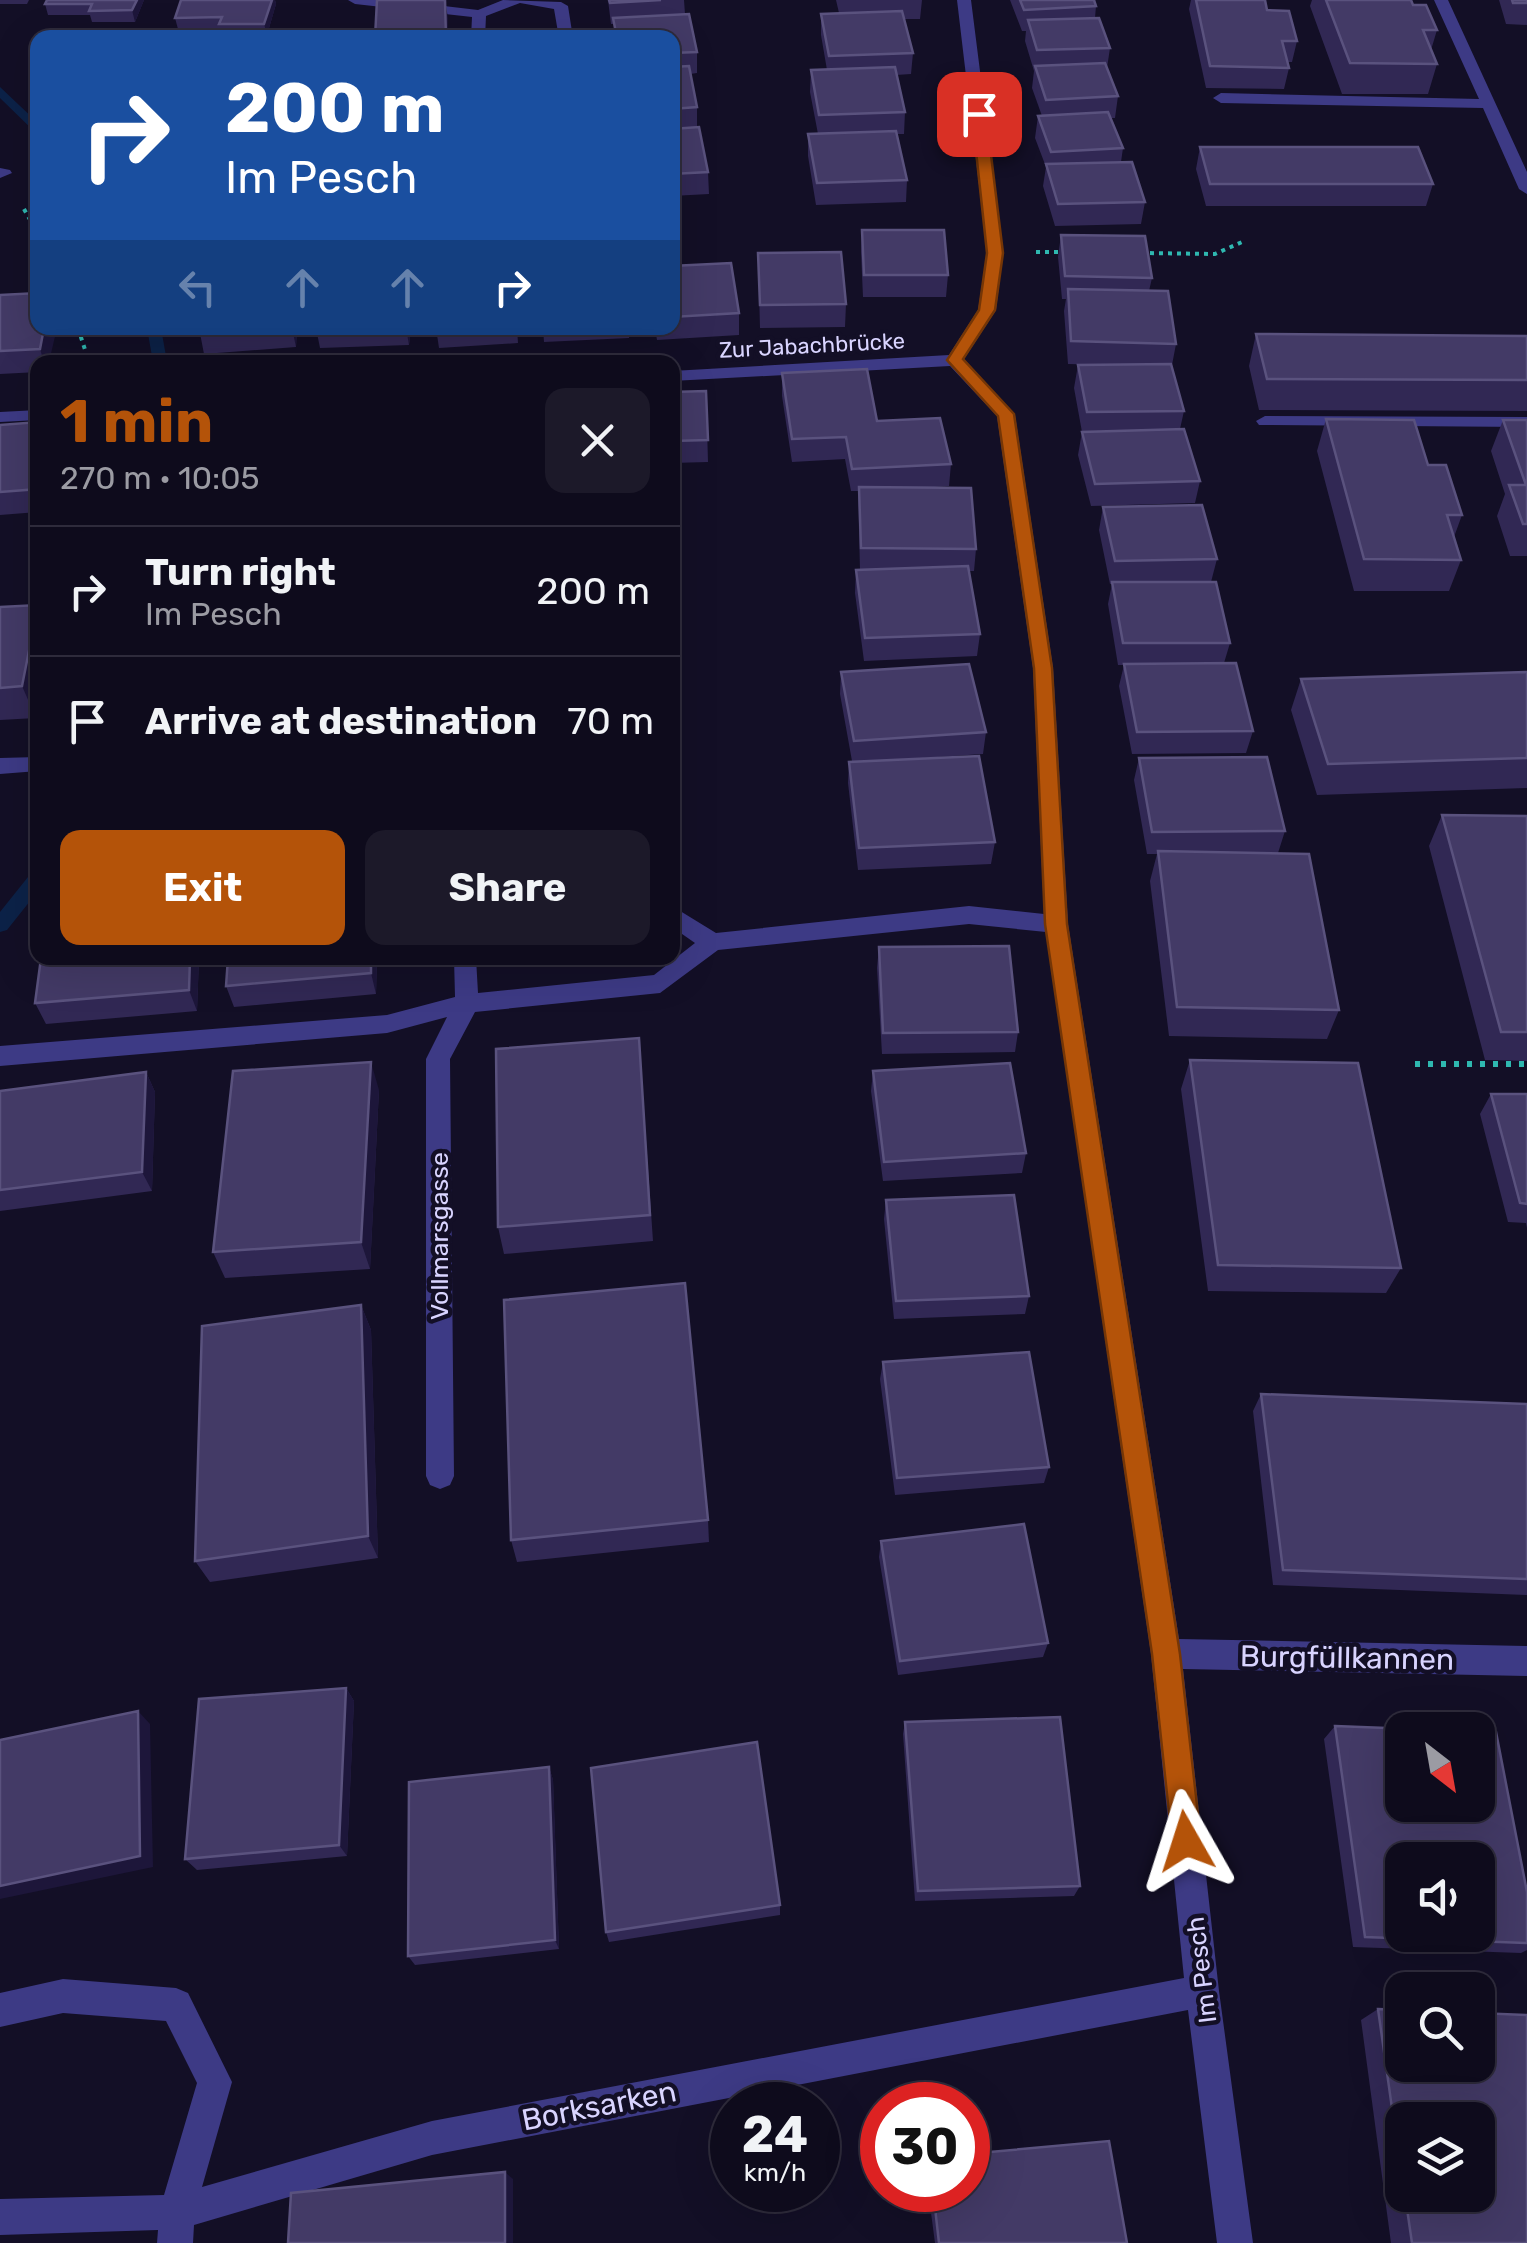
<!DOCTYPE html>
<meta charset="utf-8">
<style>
body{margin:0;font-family:Rubik,sans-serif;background:#1c1929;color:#f1f3f6;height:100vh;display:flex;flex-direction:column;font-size:38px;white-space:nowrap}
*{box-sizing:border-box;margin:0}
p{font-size:32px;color:#9b9ba3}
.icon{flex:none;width:55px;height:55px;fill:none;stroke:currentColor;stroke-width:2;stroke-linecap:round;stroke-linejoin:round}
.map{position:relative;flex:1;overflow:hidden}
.panel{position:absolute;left:30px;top:355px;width:650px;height:610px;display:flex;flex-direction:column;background:#0e0b1c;border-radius:20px;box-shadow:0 10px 40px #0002,0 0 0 2px #2e2b3b}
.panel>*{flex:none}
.banner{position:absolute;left:30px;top:30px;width:650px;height:305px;border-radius:20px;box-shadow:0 10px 40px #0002,0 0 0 2px #2e2b3b;background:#1a4fa0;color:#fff;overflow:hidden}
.needle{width:65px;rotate:149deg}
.tools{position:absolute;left:1385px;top:1712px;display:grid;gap:20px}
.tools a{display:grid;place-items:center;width:110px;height:110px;border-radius:20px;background:#0e0b1c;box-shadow:0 10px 40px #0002,0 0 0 2px #2e2b3b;font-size:50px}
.speed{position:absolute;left:710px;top:2082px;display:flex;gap:20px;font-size:50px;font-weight:700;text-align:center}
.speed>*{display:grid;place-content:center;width:130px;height:130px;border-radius:50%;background:#0e0b1c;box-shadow:0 10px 40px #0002,0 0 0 2px #2e2b3b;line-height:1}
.speed small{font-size:25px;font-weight:400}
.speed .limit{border:15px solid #d22;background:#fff;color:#111}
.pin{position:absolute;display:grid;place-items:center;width:85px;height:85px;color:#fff;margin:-42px;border-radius:20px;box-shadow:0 5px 15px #0006}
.me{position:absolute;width:110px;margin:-55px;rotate:354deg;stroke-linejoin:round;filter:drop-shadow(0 0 8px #0008)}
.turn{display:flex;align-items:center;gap:35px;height:210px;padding:0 30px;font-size:45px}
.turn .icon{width:130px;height:130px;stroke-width:2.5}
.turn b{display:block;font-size:70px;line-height:85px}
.lanes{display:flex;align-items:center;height:95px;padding:0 30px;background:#0003;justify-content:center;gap:50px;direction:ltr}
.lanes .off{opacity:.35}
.round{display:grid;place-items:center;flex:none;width:105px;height:105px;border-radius:20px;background:#1c1929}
.overview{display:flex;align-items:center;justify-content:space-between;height:170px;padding:0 30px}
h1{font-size:60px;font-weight:700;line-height:75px;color:#b45309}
.cta{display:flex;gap:20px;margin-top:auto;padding:20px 30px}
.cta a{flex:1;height:115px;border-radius:20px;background:#b45309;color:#fff;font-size:40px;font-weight:700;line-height:115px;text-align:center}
.cta a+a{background:#1c1929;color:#f1f3f6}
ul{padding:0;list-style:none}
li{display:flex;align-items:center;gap:30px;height:130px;padding:0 30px;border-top:2px solid #2e2b3b}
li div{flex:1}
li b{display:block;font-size:38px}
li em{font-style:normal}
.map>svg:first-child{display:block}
</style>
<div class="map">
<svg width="1527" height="2243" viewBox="0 0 1527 2243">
<rect width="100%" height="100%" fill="#130f26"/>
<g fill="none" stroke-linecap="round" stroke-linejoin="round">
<path fill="#0c2248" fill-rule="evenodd" d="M0 87 38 123V135L0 98Z
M147 328H161L167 362H153Z
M38 870V891L7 930 0 932V912L32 872Z"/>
<path stroke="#2fb8b0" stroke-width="4" stroke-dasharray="4 5" stroke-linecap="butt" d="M24 209 38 234
M1036 252H1064
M1141 253 1215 254 1242 242
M78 328 89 362"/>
<path stroke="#2fb8b0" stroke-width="6" stroke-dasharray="5 8" stroke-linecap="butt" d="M1415 1064H1527"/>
<path fill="#3d3a85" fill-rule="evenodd" d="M348 0H393L478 10 503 0 561 2 568 6 573 38H559L554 9 520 3 486 16 485 38H471L472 17 355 4Z
M957 0H971L1003 253 996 310 964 359 1015 415 1053 668 1068 924 1179 1639 1527 1646V1676L1183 1669 1219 1991 1253 2243H1217L1188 2010 432 2155 194 2225 193 2243H157L158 2230 0 2235V2199L164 2195 197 2083 166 2021 63 2013 0 2027V1993L63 1979 176 1988 188 1993 232 2082 202 2187 432 2121 1184 1978 1151 1654 1046 932 969 924 718 950 660 993 475 1012 450 1059 454 1476 450 1485 440 1489 430 1485 426 1476V1059L447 1017 387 1033 0 1066V1046L387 1015 455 997 454 958H476L478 993 654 975 695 943 672 927V906L716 933 969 906 1044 914 1033 668 997 416 950 366 672 381V371L949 355 978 310 987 253Z
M1434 0H1448L1527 172V194L1519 189 1483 108 1221 103 1213 98 1221 93 1479 99Z
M0 168 10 170 12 173 0 178Z
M38 410V420L0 422V412Z
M1265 416 1527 417V427L1259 425 1256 421Z
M38 757V771L0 774V758Z"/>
</g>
<path fill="#312854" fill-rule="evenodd" d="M0 0H29L27 4H0Z
M144 0 135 22H92L90 15H48L45 4Z
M181 0H275L276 4 267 35H222L220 28 178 29 175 18Z
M608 0H684L685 14 697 52V73L690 74 697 107V127L708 172 709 194 672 196V38H615L614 24H611Z
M836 0H922L920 19H904L913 53 911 74 896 75 905 112 904 134H897L907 180 906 202 816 205 808 156V134H818L810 92 811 70H827L821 35V14L839 13Z
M1010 0H1094L1096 6 1095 18 1110 48 1107 68 1118 96 1115 118H1110L1123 148 1121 162 1145 202 1141 224 1055 226 1043 186 1046 167 1035 138 1038 116H1042L1032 88 1034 71 1025 41 1026 31H1022Z
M1191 0H1265L1267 10 1297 41 1292 62H1288L1289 68 1284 89 1206 88 1189 9Z
M1312 0H1411L1413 5 1437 30 1431 50 1437 64 1428 94H1342L1310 6Z
M1499 0H1527V25L1506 24Z
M1200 147 1433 184 1426 206H1206L1196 169Z
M862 230 948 275 946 297H863L861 252Z
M1061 235 1152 278 1149 291 1176 344 1172 365 1184 411 1180 429 1200 481 1195 503 1091 506 1078 455 1082 432 1074 388 1078 365H1110L1068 364 1064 311 1066 299H1062L1058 257Z
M758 253 846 304 845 327 760 328Z
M672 266 739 313V335L657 340 655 328H672Z
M38 293 49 362H38V372L0 374V295Z
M199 328H297L296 347 204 354Z
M316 328H411L409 345 320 348Z
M436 328H517L518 343 439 348Z
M543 328H629V338L544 342Z
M1256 334 1527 336V411L1259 410 1249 366Z
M782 373 877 421 951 464 949 486 920 488 976 549 974 571H969L980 634 977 656 864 661 855 593 856 570H860L858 491H851L845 459 792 462 782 396Z
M706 391 708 462 672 463V392Z
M1326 419 1462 515 1454 537 1461 560 1449 591H1354L1317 451Z
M1503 420H1527V556H1510L1497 516 1505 494 1491 451Z
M38 422V512L0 515V425Z
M1103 507 1217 559 1211 582H1184L1230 643 1224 663 1253 731 1246 753 1132 754 1119 686 1124 665H1118L1108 604 1112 584H1110L1099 530Z
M38 605V709L36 718 0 720V607Z
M841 672 986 732 983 754 908 759 995 842 991 864 858 870 848 783 849 762 852 761 840 694Z
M1527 672V788L1317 795 1291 710 1301 679Z
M1139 758 1285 831 1278 853H1250L1339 1010 1327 1039 1169 1036 1150 881 1157 854H1147L1134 780Z
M1442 815 1527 816V1061L1485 1060 1429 846Z
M879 947 1018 1032 1015 1052 882 1054 877 968Z
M199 958 197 1011 46 1024 35 1003Z
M377 958 376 994 234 1007 226 986Z
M1190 1060 1401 1268 1386 1293 1208 1291 1181 1089Z
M641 1066 653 1241 504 1254 498 1227Z
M873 1071 1026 1153 1022 1173 883 1181 871 1091Z
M146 1072 155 1092 152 1191 0 1211V1091Z
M379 1090 370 1269 225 1278 213 1252Z
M1491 1094H1527V1228L1526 1223 1508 1222 1480 1114Z
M886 1200 1029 1296 1025 1314 894 1319 884 1219Z
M361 1305 371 1330 378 1558 210 1582 195 1561Z
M883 1362 1049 1467 1044 1483 895 1495 880 1379Z
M1261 1394 1527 1404V1595L1273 1585 1253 1411Z
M708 1520 709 1542 517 1562 511 1540Z
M881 1541 1048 1643 1043 1657 898 1675 879 1557Z
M346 1688 354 1701 347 1856 197 1870 185 1859Z
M905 1722 1080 1886 1074 1896 915 1901 903 1734Z
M1335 1726 1527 1892V1950L1521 1953 1353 1947 1324 1739Z
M549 1767 553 1780 559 1949 415 1965 408 1956Z
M780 1905V1915L609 1942 606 1932Z
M1378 2009 1527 2243H1391L1361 2020ZM1402 2120 1478 2195H1402Z
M928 2190H968L1127 2243H935Z"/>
<path fill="#1d163a" d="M137 0H144L135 22 132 10Z
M272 0H275L276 4 267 35 264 24Z
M445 0 448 18V38H446Z
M44 328H57L49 362H44L40 349Z
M292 328H297L296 347Z
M406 328H411L409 345Z
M38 607V709L36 718 22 686Z
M190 958H199L197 1011 189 990Z
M371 958H377L376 994 371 973Z
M371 1062 379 1090 370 1269 361 1242Z
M146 1072 155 1092 152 1191 142 1172Z
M361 1305 371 1330 378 1558 368 1536Z
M346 1688 354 1701 347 1856 339 1845Z
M138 1711 150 1724 153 1867 0 1899V1886Z
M549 1767 553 1780 559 1949 555 1940Z
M505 2172 513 2179V2243H505Z"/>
<path fill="#433a66" stroke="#5a527e" stroke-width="2.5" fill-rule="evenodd" d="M47 0H137L132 10 89 11 92 4H45Z
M181 0H272L264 24H219L222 17 175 18Z
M377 0H445L446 38H375Z
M609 0H661L610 3Z
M1020 0H1094L1096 6 1024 10Z
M1196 0H1265L1267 10 1289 11 1297 41H1282L1289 68 1210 66Z
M1326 0H1411L1413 5H1426L1437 30H1423L1437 64 1350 63Z
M1512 0H1527V3H1513Z
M902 11 913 53 829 56 821 14Z
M689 14 697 52 672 53V38H617L613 18Z
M1099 18 1110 48 1037 50 1028 20Z
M1105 63 1118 96 1046 100 1035 66Z
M689 66 697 107 672 109V67Z
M895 67 905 112 819 115 811 70Z
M1108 112 1123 148 1051 152 1038 116Z
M699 127 708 172 672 174V129Z
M896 131 907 180 817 183 808 134Z
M1200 147H1418L1433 184H1210Z
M1132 162 1145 202 1058 204 1046 164Z
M862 230H944L948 275H864Z
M1061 235 1145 236 1152 278 1065 276Z
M841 252 846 304 760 305 758 253Z
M731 263 739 313 672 317V266Z
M1068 289 1168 291 1176 344 1071 341Z
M38 293V328H44L40 349 0 351V295Z
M199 328H253L198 331Z
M1256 334 1527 336V380L1267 379Z
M1171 364 1184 411 1087 412 1078 365Z
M867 369 877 421 940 418 951 464 852 469 846 437 792 439 782 373Z
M706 391 708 440 672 441V392Z
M1326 419 1414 420 1428 465H1446L1462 515H1447L1461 560 1364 559Z
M1503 420H1527V524H1523L1509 485H1526Z
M38 422V489L0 492V425Z
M1184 429 1200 481 1095 484 1082 432Z
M859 487 971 488 976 549 861 548Z
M1202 505 1217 559 1115 561 1103 507Z
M968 566 980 634 865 638 856 570Z
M1112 582H1216L1230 643H1123Z
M38 605 22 686 0 688V607Z
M1236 663 1253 731 1137 732 1124 664Z
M969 664 986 732 854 741 841 672Z
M1527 672V758L1328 764 1301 679Z
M979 756 995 842 859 848 849 762Z
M1267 757 1285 831 1152 832 1139 758Z
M1442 815 1527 816V1032H1501Z
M1158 851 1309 854 1339 1010 1177 1007Z
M1009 946 1018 1032 883 1033 879 947Z
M41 958H190L189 990 35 1003Z
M228 958H371V973L226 986Z
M639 1038 650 1215 498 1227 496 1049Z
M1190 1060 1358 1063 1401 1268 1218 1265Z
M371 1062 361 1242 213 1252 233 1071Z
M1010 1063 1026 1153 884 1162 873 1071Z
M146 1072 142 1172 0 1190V1091Z
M1491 1094H1527V1204L1520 1203Z
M1014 1195 1029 1296 896 1301 886 1200Z
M685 1283 708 1520 511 1540 504 1300Z
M361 1305 368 1536 195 1561 202 1326Z
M1029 1352 1049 1467 897 1478 883 1362Z
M1261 1394 1527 1404V1579L1283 1570Z
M1024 1524 1048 1643 900 1661 881 1541Z
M346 1688 339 1845 185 1859 199 1699Z
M138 1711 140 1856 0 1886V1740Z
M1060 1717 1080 1886 918 1891 905 1722Z
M1335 1726 1439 1730H1402V1805H1478V1731L1496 1732 1527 1892V1943L1365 1937ZM1402 1860H1478V1935H1402Z
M757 1742 780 1905 606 1932 591 1768Z
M549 1767 555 1940 408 1956 409 1782Z
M1378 2009 1402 2010V2065H1478V2013L1527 2015V2243H1412L1405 2195H1478V2120H1402V2179Z
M1109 2141 1127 2243H939L933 2190H968V2154Z
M505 2172V2243H288L291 2193Z"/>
<path fill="#b45309" stroke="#753606" stroke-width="2.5" d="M979 110 986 114 1003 253 995 310 963 359 1014 414 1052 668 1067 924 1180 1654 1201 1841 1197 1852 1186 1856 1176 1852 1172 1841 1152 1654 1045 924 1034 668 998 416 947 360 979 310 987 253 972 114Z"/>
<g text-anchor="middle" stroke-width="9" stroke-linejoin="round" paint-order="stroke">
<g font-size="22" fill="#d9d4ff" stroke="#130f26">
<text transform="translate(812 345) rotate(-3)" y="8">Zur Jabachbrücke</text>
</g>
<g font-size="25" fill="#d9d4ff" stroke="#130f26">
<text transform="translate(439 1236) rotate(-90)" y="9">Vollmarsgasse</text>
<text transform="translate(1201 1970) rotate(-97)" y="9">Im Pesch</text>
</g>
<g font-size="30" fill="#d9d4ff" stroke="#130f26">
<text transform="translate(1347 1658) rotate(1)" y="10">Burgfüllkannen</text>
<text transform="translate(599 2106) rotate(-11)" y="10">Borksarken</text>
</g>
</g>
</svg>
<div class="tools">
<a><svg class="needle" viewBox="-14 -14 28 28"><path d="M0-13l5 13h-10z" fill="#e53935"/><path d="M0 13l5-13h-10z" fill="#9b9ba3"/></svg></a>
<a><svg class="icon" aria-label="sound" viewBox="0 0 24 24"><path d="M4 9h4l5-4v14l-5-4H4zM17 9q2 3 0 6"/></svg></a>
<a><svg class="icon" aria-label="search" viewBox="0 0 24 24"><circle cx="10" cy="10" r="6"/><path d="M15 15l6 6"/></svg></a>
<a><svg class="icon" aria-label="layers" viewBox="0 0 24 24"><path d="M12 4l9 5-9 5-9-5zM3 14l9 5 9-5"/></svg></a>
</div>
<div class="speed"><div>24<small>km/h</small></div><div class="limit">30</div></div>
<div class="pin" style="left:979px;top:114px;background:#d93025"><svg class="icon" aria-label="arrive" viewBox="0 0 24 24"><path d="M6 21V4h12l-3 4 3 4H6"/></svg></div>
<svg class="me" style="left:1186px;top:1841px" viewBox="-20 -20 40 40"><path d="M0-17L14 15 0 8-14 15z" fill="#b45309" stroke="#fff" stroke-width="4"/></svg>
<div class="banner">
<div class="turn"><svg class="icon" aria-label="right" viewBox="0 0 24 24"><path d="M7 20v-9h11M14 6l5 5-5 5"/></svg><div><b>200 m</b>Im Pesch</div></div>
<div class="lanes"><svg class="icon off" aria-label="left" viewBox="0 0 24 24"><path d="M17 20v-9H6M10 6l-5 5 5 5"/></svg><svg class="icon off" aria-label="ahead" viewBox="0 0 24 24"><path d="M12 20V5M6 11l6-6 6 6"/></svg><svg class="icon off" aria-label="ahead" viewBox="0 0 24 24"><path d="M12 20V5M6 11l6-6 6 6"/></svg><svg class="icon" aria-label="right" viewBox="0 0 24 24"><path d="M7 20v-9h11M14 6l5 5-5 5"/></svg></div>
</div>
<section class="panel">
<div class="overview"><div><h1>1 min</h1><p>270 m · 10:05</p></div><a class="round"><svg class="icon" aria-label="close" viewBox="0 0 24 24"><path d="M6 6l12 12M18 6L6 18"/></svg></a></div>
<ul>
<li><svg class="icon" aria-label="right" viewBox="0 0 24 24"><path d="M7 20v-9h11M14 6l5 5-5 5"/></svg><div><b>Turn right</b><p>Im Pesch</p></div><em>200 m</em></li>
<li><svg class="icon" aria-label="arrive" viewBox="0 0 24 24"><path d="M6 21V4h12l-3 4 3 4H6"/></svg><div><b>Arrive at destination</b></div><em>70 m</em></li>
</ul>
<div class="cta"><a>Exit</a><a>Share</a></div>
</section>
</div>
